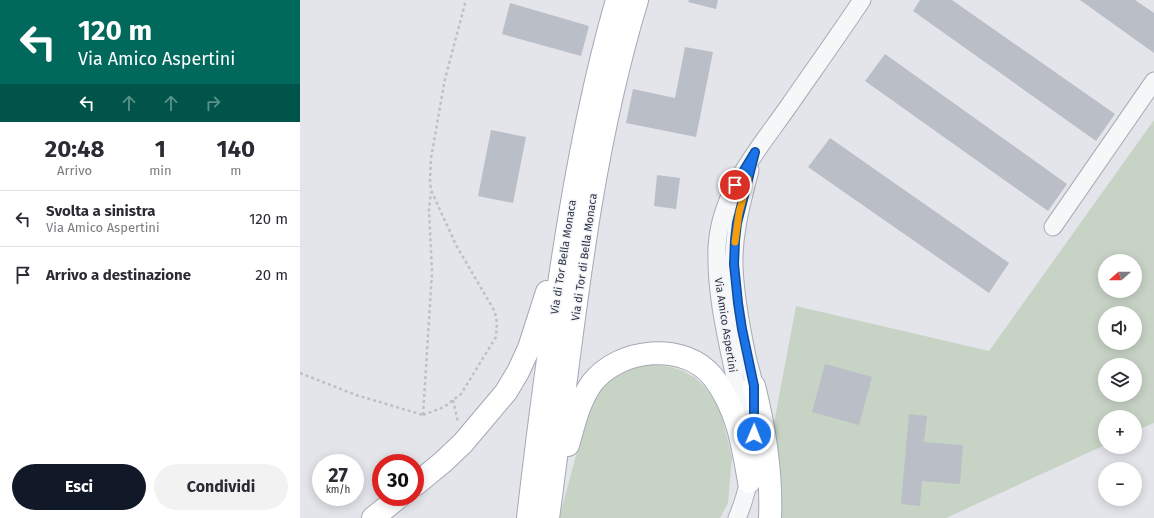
<!DOCTYPE html>
<html lang="it">
<meta charset="utf-8">
<style>
body{margin:0;font-family:"Fira Sans",sans-serif;background:#f2f2f3;color:#2b2b33;height:100vh;display:flex;flex-direction:column;font-size:15px;white-space:nowrap}
*{box-sizing:border-box;margin:0}
p{font-size:13px;color:#7c7c81}
.icon{flex:none;width:22px;height:22px;fill:none;stroke:currentColor;stroke-width:2;stroke-linecap:round;stroke-linejoin:round}
.map{position:relative;flex:1;overflow:hidden}
.details{display:flex;flex-direction:column;background:#fff;width:300px}
.details>*{flex:none}
.banner{background:#00695c;color:#fff;overflow:hidden}
.needle{width:26px;rotate:250deg}
.buttons{position:absolute;left:798px;top:254px;display:grid;gap:8px}
.buttons a{display:grid;place-items:center;width:44px;height:44px;border-radius:50%;background:#fff;box-shadow:0 2px 10px #0003;font-size:20px}
.speed{position:absolute;left:12px;top:454px;display:flex;gap:8px;font-size:20px;font-weight:700;text-align:center}
.speed>*{display:grid;place-content:center;width:52px;height:52px;border-radius:50%;background:#fff;box-shadow:0 2px 10px #0003;line-height:1}
.speed small{font-size:10px;font-weight:400}
.speed .limit{border:6px solid #d22;background:#fff;color:#111}
.pin{position:absolute;display:grid;place-items:center;width:34px;height:34px;color:#fff;margin:-17px;border:2px solid #fff;border-radius:50%;box-shadow:0 1px 4px #0007}
.me{position:absolute;width:44px;margin:-22px;rotate:1deg;stroke-linejoin:round;filter:drop-shadow(0 0 3px #0008)}
.turn{display:flex;align-items:center;gap:14px;height:84px;padding:0 12px;font-size:18px}
.turn .icon{width:52px;height:52px;stroke-width:2.5}
.turn b{display:block;font-size:28px;line-height:34px}
.lanes{display:flex;align-items:center;height:38px;padding:0 12px;background:#0003;justify-content:center;gap:20px;direction:ltr}
.lanes .off{opacity:.35}
.eta{display:flex;justify-content:space-evenly;align-items:center;height:68px;text-align:center}
.eta b{font-size:24px;font-weight:700;line-height:28px}
.primary-button{display:flex;gap:8px;margin-top:auto;padding:8px 12px}
.primary-button a{flex:1;height:46px;border-radius:24px;background:#111827;color:#fff;font-size:16px;font-weight:700;line-height:46px;text-align:center}
.primary-button a+a{background:#f2f2f3;color:#2b2b33}
ul{padding:0;list-style:none}
li{display:flex;align-items:center;gap:12px;height:56px;padding:0 12px;border-top:1px solid #e1e1e2}
li div{flex:1}
li b{display:block;font-size:15px}
li em{font-style:normal}
main{display:flex;flex:1;min-height:0}
.map>svg:first-child{display:block}
</style>
<main>
<section class="details">
<div class="banner">
<div class="turn"><svg class="icon" aria-label="left" viewBox="0 0 24 24"><path d="M17 20v-9H6M10 6l-5 5 5 5"/></svg><div><b>120 m</b>Via Amico Aspertini</div></div>
<div class="lanes"><svg class="icon" aria-label="left" viewBox="0 0 24 24"><path d="M17 20v-9H6M10 6l-5 5 5 5"/></svg><svg class="icon off" aria-label="ahead" viewBox="0 0 24 24"><path d="M12 20V5M6 11l6-6 6 6"/></svg><svg class="icon off" aria-label="ahead" viewBox="0 0 24 24"><path d="M12 20V5M6 11l6-6 6 6"/></svg><svg class="icon off" aria-label="right" viewBox="0 0 24 24"><path d="M7 20v-9h11M14 6l5 5-5 5"/></svg></div>
</div>
<div class="eta">
<div><b>20:48</b><p>Arrivo</p></div>
<div><b>1</b><p>min</p></div>
<div><b>140</b><p>m</p></div>
</div>
<ul>
<li><svg class="icon" aria-label="left" viewBox="0 0 24 24"><path d="M17 20v-9H6M10 6l-5 5 5 5"/></svg><div><b>Svolta a sinistra</b><p>Via Amico Aspertini</p></div><em>120 m</em></li>
<li><svg class="icon" aria-label="arrive" viewBox="0 0 24 24"><path d="M6 21V4h12l-3 4 3 4H6"/></svg><div><b>Arrivo a destinazione</b></div><em>20 m</em></li>
</ul>
<div class="primary-button"><a>Esci</a><a>Condividi</a></div>
</section>
<div class="map">
<svg width="854" height="518" viewBox="0 0 854 518">
<rect width="100%" height="100%" fill="#e3e5eb"/>
<path fill="#c7d4c5" fill-rule="evenodd" d="M854 120V423L835 431V417H805V445L646 518H482L474 423 496 306 689 351ZM805 261H835V291H805ZM805 313H835V343H805ZM805 365H835V395H805Z
M347 365H359L371 367 383 371 394 377 403 385 411 395 417 405 422 417 432 457 428 503 420 518H259L283 430 295 395 312 378 323 371 335 367Z"/>
<path fill="#babec7" d="M389 0H418L416 9 388 2Z
M620 0H652L815 114 796 141 613 11Z
M780 0H835L854 13V53Z
M210 3 289 26 281 56 202 34Z
M385 47 413 52 396 137 326 123 333 89 375 98Z
M585 54 767 184 748 211 565 81Z
M191 130 226 137 213 203 178 196Z
M530 138 709 263 689 293 508 167Z
M357 175 380 178 376 209 354 206Z
M525 364 572 377 559 425 512 412Z
M609 414 627 416 624 442 663 445 660 484 622 481 620 506 601 504Z"/>
<g fill="none" stroke-linecap="round" stroke-linejoin="round">
<defs>
<path id="minor" d="M753 227 854 81
M443 420C434 363 415 307 417 247 420 192 458 150 488 107 513 71 538 36 562 0
M437 518C450 489 453 457 455 426 455 413 456 399 454 386 453 376 449 366 447 356 441 327 435 296 434 266 433 233 442 202 450 170"/>
<path id="primary" d="M454 386C465 430 472 473 470 518
M268 445C274 424 279 401 292 383 319 348 384 341 413 377 437 407 443 446 449 482
M115 485 143 462 163 443 206 392 218 372 229 348 247 292
M73 518 99 497
M228 518C237 440 247 362 259 284 273 188 290 93 317 0
M248 518C272 345 286 168 337 0"/>
</defs>
<use href="#minor" stroke="#a8abb5" stroke-width="19"/>
<use href="#primary" stroke="#a3a8b6" stroke-width="24"/>
<path stroke="#bdc0c6" stroke-width="2.5" stroke-dasharray="3 3" stroke-linecap="butt" d="M0 373 56 395 123 415
M153 400 158 422
M123 415 144 407 161 394 196 337 197 323 195 312 156 245 131 190 130 180 131 158 145 79 166 0
M123 415 132 273 129 209 131 192"/>
<use href="#minor" stroke="#f6f7f9" stroke-width="17"/>
<use href="#primary" stroke="#fff" stroke-width="22"/>
</g>
<g fill="none" stroke-linecap="round" stroke-linejoin="round">
<defs>
<path id="route" d="M435 185 455 152 437 223 435 240 434 264 438 303 442 329 454 386V434"/>
</defs>
<use href="#route" stroke="#114b97" stroke-width="10"/>
<use href="#route" stroke="#1a73e8" stroke-width="7"/>
<path stroke="#f59e0b" stroke-width="7" d="M435 242 439 213 448 179"/>
</g>
<g text-anchor="middle" stroke-width="3" stroke-linejoin="round" paint-order="stroke">
<g font-size="11" fill="#2b3142" stroke="#f3f4f8">
<text transform="translate(263 257) rotate(-81)" y="4">Via di Tor Bella Monaca</text>
<text transform="translate(284 257) rotate(-82)" y="4">Via di Tor di Bella Monaca</text>
<text transform="translate(426 325) rotate(81)" y="4">Via Amico Aspertini</text>
</g>
</g>
</svg>
<div class="buttons">
<a><svg class="needle" viewBox="-14 -14 28 28"><path d="M0-13l5 13h-10z" fill="#e53935"/><path d="M0 13l5-13h-10z" fill="#7c7c81"/></svg></a>
<a><svg class="icon" aria-label="sound" viewBox="0 0 24 24"><path d="M4 9h4l5-4v14l-5-4H4zM17 9q2 3 0 6"/></svg></a>
<a><svg class="icon" aria-label="layers" viewBox="0 0 24 24"><path d="M12 4l9 5-9 5-9-5zM3 14l9 5 9-5"/></svg></a>
<a>+</a>
<a>−</a>
</div>
<div class="speed"><div>27<small>km/h</small></div><div class="limit">30</div></div>
<div class="pin" style="left:435px;top:185px;background:#d93025"><svg class="icon" aria-label="arrive" viewBox="0 0 24 24"><path d="M6 21V4h12l-3 4 3 4H6"/></svg></div>
<svg class="me" style="left:454px;top:434px" viewBox="-20 -20 40 40"><circle r="17" fill="#1a73e8" stroke="#fff" stroke-width="3"/><path d="M0-11L8 9 0 5-8 9z" fill="#fff"/></svg>
</div>
</main>
